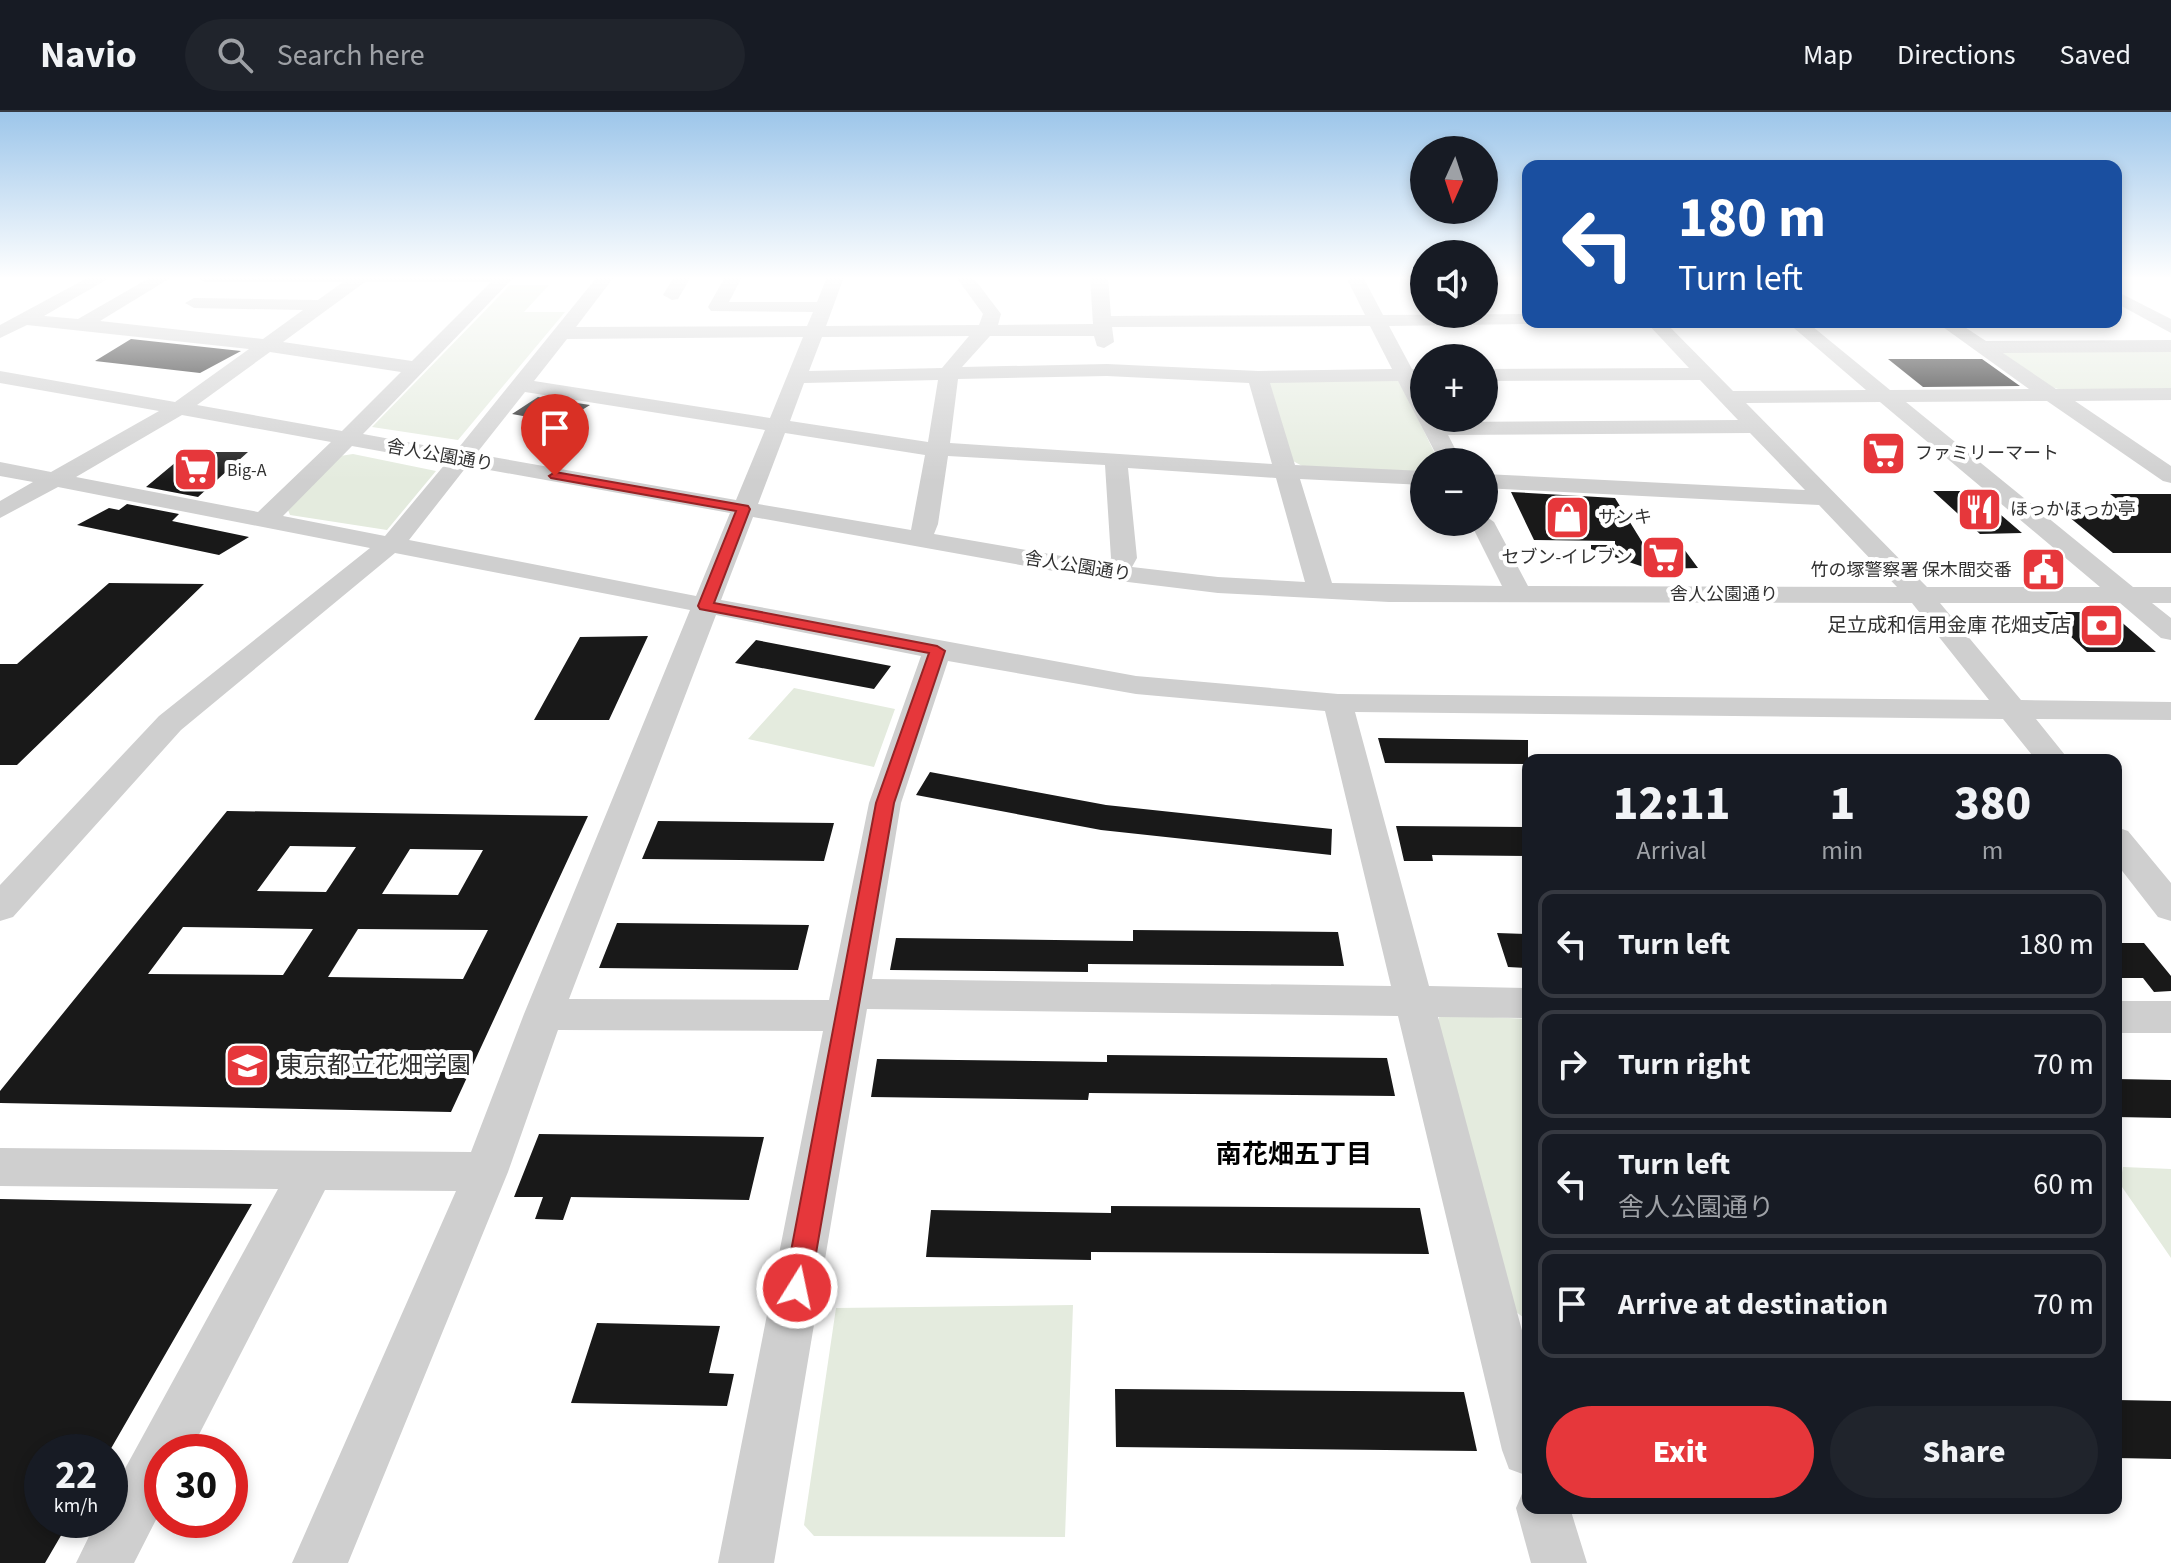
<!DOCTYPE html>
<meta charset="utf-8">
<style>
body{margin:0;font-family:"Source Sans 3","Noto Sans JP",sans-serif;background:#20242c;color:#f1f3f6;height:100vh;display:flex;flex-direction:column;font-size:30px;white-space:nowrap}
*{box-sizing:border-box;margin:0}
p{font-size:26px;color:#9ea1a6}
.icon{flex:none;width:44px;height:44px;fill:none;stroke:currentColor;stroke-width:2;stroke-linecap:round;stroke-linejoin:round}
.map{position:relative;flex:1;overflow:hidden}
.sheet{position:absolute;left:1522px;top:642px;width:600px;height:760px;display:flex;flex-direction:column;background:#171b24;border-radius:16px;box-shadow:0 4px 12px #0003}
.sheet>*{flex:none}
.guide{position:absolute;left:1522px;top:48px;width:600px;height:168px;border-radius:16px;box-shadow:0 4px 12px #0003;background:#1a4fa0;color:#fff;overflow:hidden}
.needle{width:52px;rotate:183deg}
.tools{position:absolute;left:1410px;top:24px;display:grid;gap:16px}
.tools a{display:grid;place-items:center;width:88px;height:88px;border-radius:50%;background:#171b24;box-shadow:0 4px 12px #0003;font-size:40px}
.speed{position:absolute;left:24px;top:1322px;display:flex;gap:16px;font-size:40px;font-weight:700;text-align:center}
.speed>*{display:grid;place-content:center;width:104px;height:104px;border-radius:50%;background:#171b24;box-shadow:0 4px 12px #0003;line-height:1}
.speed small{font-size:20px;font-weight:400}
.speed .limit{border:12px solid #d22;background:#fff;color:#111}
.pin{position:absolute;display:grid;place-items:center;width:68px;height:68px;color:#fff;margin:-82px -34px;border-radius:50% 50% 50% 0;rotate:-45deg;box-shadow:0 0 8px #0007}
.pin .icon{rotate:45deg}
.me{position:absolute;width:88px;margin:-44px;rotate:10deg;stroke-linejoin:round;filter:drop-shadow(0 0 6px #0008)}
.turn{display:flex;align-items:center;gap:28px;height:168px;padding:0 24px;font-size:36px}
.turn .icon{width:104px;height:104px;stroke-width:2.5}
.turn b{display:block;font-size:56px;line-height:68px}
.eta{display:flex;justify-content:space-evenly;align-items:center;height:136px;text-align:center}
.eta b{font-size:48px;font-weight:800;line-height:56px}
.action{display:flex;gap:16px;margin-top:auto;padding:16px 24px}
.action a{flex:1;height:92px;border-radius:48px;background:#e6373b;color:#fff;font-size:32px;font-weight:800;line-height:92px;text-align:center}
.action a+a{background:#20242c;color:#f1f3f6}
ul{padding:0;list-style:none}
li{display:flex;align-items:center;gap:24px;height:108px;margin:0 16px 12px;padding:0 8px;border:4px solid #363941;border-radius:16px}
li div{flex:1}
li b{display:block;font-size:30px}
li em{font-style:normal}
header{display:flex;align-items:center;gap:48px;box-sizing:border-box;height:112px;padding:0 40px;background:#171b24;border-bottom:2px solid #363941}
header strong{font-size:38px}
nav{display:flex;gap:44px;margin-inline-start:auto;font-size:28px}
.search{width:560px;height:72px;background:#20242c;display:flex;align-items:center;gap:20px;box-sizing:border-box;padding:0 28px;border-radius:44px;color:#9ea1a6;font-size:30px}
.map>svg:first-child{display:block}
</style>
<header>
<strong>Navio</strong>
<div class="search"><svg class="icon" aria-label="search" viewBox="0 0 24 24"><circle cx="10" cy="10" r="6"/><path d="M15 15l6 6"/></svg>Search here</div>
<nav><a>Map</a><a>Directions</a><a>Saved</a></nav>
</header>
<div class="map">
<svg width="2171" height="1451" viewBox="0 0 2171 1451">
<rect width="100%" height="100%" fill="#fff"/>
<path fill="#e4ebde" d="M510 173H549L524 200H565L458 328 372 315Z
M2171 237V277L2061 278 2052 275 2001 240Z
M1393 267 1400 270 1439 350H1424V360L1306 356 1293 349 1269 271 1277 268Z
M353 342 436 359 387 418 290 403 288 398 340 344Z
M794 576 895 597 874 655 748 627Z
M1440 902 1528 907V1209L1511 1196 1437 914Z
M2123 1055 2171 1057V1146L2120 1072Z
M1073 1193 1065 1425 814 1424 804 1413 836 1196Z"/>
<path fill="#191919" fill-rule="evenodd" d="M131 227 241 239 200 261 95 249Z
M1888 247H1982L2020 274 1923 275Z
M538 285 590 293 561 311 512 302Z
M188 340H248L198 385 146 375Z
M1933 379H1973L2022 421 1980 422Z
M1511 380 1615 386 1644 433H1681L1698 456 1658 457 1661 461 1591 437V433H1615V429L1534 428Z
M2110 382H2171V441H2113L2063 400H2134Z
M127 392 179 402 172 409 249 425 219 443 77 413 109 396 119 398Z
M109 471 204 472 17 653H0V552H17Z
M2045 500H2101L2118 507 2156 540H2087Z
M648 524 609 608H534L580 525Z
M756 528 891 554 874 577 735 551Z
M1378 626 1528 628V652L1385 651Z
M930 660 1106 693 1332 717 1331 743 1101 718 916 683Z
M227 699 588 704 451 1000 0 991V979ZM290 734 356 735 326 780 257 779ZM410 737 483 738 458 783 382 782ZM183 815 313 817 283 863 148 862ZM358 817 488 818 463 867 328 865Z
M658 709 834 711 824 749 642 747Z
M1396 714 1528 715V744L1432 743 1433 749H1404Z
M617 811 809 813 798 858 599 856Z
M1133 818 1338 820 1344 854 1088 852V860L890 858 896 826 1133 829Z
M1497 821 1528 822V856L1508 855Z
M2116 831H2144L2171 864V879L2154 880 2143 866H2116Z
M1107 943 1387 946 1395 984 1089 981 1088 988 871 985 877 947 1107 950Z
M2116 967 2171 968V1006L2116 1005Z
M539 1022 764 1025 749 1088 571 1085 563 1108 535 1107 543 1085H514Z
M0 1087 252 1092 109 1340H42V1408H70L45 1451H0Z
M1111 1094 1420 1096 1429 1142 1091 1140V1148L926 1145 931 1098 1111 1101Z
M597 1211 720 1214 709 1261 734 1262 727 1294 571 1291Z
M1115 1277 1464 1280 1477 1339 1116 1335Z
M2116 1288 2171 1289V1347L2116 1346Z"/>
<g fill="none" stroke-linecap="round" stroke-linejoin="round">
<path fill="#cfcfcf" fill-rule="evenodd" d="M89 165H111L44 204 78 207 151 165H172L100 209 263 227 303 198 194 196 185 191 194 186 318 188 343 170H205L197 165H514L363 322 456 339 597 165H614L576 215 807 214 813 200 711 199 708 195 725 165H742L729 190H817L827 165H844L826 214 979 213 983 202 956 165H973L1001 202 998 213 1093 212 1090 165H1108L1111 204 1365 203 1346 165H1363L1383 203 1528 202V210L1535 212 1389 214 1412 257H1424V269H1419L1424 279V306H1439L1441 310 1738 308 1700 268 1484 269V257L1689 256 1646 210H1665L1733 279 1866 278 1787 210H1807L1890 278 2029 277 1936 210H1957L1986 229 2171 228V240L2003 241 2056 277 2171 276V288L2075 289 2171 354V371L2163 369 2047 289 1906 290 2133 475H2171V491H2152L2171 506V528L2161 526 2120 491H1940L2021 588 2171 590V608L2036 607 2069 648H2036L2003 607 1355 600 1429 874 1528 876V906L1438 905 1528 1241V1364L1509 1357 1502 1338 1398 904 867 897 774 1451H718L823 919 558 918 508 1060 348 1451H292L456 1079 325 1078 190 1340H162V1396L134 1451H76L97 1408H110V1384L278 1077 0 1074V1036L471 1040 524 902 690 498 395 441 181 618 13 805 0 809V773L159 604 370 436 58 375 0 406V389L33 370 0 364V350L51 360 159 299 0 271V259L175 290 249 237 27 213 0 226V213ZM365 170H491L412 249 283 230ZM1370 214 1392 257 1258 259 1107 252 962 255 990 224H1094L1097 234 1104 236 1114 230 1112 215ZM969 224 942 256 809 259 822 225ZM803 225 770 306 534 269 567 227ZM270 240 401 260 342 319 197 293ZM1107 264 1249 271 1272 352 950 331 958 267ZM938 268 928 330 790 309 804 271ZM1398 269 1440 350H1462L1448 323 1750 321 1805 378 1484 362V376L1819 393 1897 475 1528 474 1494 410 1484 403V410H1470L1502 474 1332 471 1300 367 1424 373V359L1295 353 1270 271ZM525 280 765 318 736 388 476 342ZM1880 290 2100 475H1927L1746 291ZM182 303 331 330 258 400 76 365ZM785 321 925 343 911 418 758 392ZM352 334 446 351 385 424 283 404ZM948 344 1105 353 1111 446 1108 452 934 422 938 412ZM467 354 730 401 696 484 409 428ZM1128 356 1276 366 1305 470 1218 465 1132 455 1137 446ZM753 405 1087 465 1218 481 1389 490 1912 491 1989 588 1338 582 1136 564 721 488ZM716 503 921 544 869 691 829 888 569 887ZM948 549 1136 582 1325 599 1391 874 872 867 901 691Z
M674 165H691L678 187 672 188 663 183Z
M2116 179 2171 207V221L2116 191Z
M2116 715 2128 719 2171 771V809L2158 805 2116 751Z
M2116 889H2171V921H2116Z
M1528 1375V1396H1570L1587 1451H1531L1516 1396 1524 1377Z"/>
</g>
<linearGradient id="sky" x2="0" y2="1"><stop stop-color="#9dc6ea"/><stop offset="0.45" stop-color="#fff"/><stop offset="1" stop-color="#fff" stop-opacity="0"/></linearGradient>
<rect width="2171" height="369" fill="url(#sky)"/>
<path fill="#e6373b" stroke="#962426" stroke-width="2" d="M555 360 748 394 750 397 714 491 937 534 945 539 894 691 810 1176 806 1185 797 1188 788 1185 784 1176 876 691 929 541 700 497 698 494 736 399 551 366 549 364Z"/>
<defs>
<symbol id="supermarket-square" viewBox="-11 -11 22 22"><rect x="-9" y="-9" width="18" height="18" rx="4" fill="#e6373b" stroke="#fff"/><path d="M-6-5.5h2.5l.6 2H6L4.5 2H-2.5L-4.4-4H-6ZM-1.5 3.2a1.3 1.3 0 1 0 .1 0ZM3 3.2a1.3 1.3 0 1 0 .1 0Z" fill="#fff"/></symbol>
<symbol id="restaurant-square" viewBox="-11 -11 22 22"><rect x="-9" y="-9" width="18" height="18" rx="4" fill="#e6373b" stroke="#fff"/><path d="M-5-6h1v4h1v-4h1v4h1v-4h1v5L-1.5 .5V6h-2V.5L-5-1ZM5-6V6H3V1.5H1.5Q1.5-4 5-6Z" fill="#fff"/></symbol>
<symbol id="shop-square" viewBox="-11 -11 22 22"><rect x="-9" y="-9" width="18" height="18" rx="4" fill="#e6373b" stroke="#fff"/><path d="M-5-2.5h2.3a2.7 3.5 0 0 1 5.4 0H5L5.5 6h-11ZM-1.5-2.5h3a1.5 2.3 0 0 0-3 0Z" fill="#fff"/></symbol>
<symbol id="civic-square" viewBox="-11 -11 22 22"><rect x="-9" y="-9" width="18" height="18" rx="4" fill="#e6373b" stroke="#fff"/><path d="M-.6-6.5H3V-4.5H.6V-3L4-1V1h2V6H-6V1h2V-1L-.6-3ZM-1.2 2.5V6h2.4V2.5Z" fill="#fff"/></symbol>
<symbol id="bank-square" viewBox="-11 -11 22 22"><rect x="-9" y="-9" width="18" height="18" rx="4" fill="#e6373b" stroke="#fff"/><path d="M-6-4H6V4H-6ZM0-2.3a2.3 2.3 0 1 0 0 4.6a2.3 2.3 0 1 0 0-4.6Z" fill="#fff"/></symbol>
<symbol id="school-square" viewBox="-11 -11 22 22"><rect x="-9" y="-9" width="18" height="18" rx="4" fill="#e6373b" stroke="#fff"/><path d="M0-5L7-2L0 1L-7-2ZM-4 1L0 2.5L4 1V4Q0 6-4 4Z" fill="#fff"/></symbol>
</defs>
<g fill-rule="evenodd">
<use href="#supermarket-square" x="1858" y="316" width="51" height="51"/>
<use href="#supermarket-square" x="170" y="332" width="51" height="51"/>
<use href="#restaurant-square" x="1954" y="372" width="51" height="51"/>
<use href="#shop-square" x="1542" y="380" width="51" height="51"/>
<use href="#supermarket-square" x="1638" y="420" width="51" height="51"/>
<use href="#civic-square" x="2018" y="432" width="51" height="51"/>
<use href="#bank-square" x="2076" y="488" width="51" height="51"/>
<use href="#school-square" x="222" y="928" width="51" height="51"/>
</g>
<g text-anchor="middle" stroke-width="8" stroke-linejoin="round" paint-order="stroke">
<g font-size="18" fill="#323232" stroke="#fff" text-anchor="start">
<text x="1915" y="347">ファミリーマート</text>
<text x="227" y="364">Big-A</text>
<text x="2010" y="403">ほっかほっか亭</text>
<text x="1598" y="411">サンキ</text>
<text x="1633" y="451" text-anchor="end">セブン-イレブン</text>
<text x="2012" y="464" text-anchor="end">竹の塚警察署 保木間交番</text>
</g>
<g font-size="18" fill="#323232" stroke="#fff">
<text transform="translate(440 343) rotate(10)" y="6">舎人公園通り</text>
<text transform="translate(1078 454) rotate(9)" y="6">舎人公園通り</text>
<text x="1724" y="488">舎人公園通り</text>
</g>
<g font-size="20" fill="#323232" stroke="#fff" text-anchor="end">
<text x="2071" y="520">足立成和信用金庫 花畑支店</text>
</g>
<g font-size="24" fill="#323232" stroke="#fff" text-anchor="start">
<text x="279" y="961">東京都立花畑学園</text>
</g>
<g font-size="26" font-weight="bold" fill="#000" stroke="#fff">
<text x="1294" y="1051">南花畑五丁目</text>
</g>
</g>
</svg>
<div class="tools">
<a><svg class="needle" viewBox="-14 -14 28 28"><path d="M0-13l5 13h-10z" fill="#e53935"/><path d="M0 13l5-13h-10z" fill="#9ea1a6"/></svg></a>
<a><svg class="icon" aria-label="sound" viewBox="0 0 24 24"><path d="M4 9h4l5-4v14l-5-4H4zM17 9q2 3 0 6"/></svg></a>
<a>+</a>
<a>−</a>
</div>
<div class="speed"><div>22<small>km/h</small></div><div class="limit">30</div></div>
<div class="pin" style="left:555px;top:364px;background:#d93025"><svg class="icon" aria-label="arrive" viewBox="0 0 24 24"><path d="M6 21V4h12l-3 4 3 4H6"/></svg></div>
<svg class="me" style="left:797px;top:1176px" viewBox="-20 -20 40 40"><circle r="17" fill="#e6373b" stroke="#fff" stroke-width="3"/><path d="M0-11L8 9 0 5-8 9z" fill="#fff"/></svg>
<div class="guide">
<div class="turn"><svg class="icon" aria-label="left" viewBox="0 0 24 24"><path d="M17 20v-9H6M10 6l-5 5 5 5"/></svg><div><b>180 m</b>Turn left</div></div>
</div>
<section class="sheet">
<div class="eta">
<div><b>12:11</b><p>Arrival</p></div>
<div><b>1</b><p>min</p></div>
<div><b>380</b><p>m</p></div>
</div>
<ul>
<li><svg class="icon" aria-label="left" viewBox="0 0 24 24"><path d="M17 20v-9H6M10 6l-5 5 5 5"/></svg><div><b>Turn left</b></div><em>180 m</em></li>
<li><svg class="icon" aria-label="right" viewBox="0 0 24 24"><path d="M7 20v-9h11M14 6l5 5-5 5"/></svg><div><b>Turn right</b></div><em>70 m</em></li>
<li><svg class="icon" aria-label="left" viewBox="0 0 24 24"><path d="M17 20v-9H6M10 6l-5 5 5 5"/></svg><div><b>Turn left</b><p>舎人公園通り</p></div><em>60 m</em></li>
<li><svg class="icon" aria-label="arrive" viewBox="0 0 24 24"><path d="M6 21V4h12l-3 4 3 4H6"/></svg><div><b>Arrive at destination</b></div><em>70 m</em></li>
</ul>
<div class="action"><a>Exit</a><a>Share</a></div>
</section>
</div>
